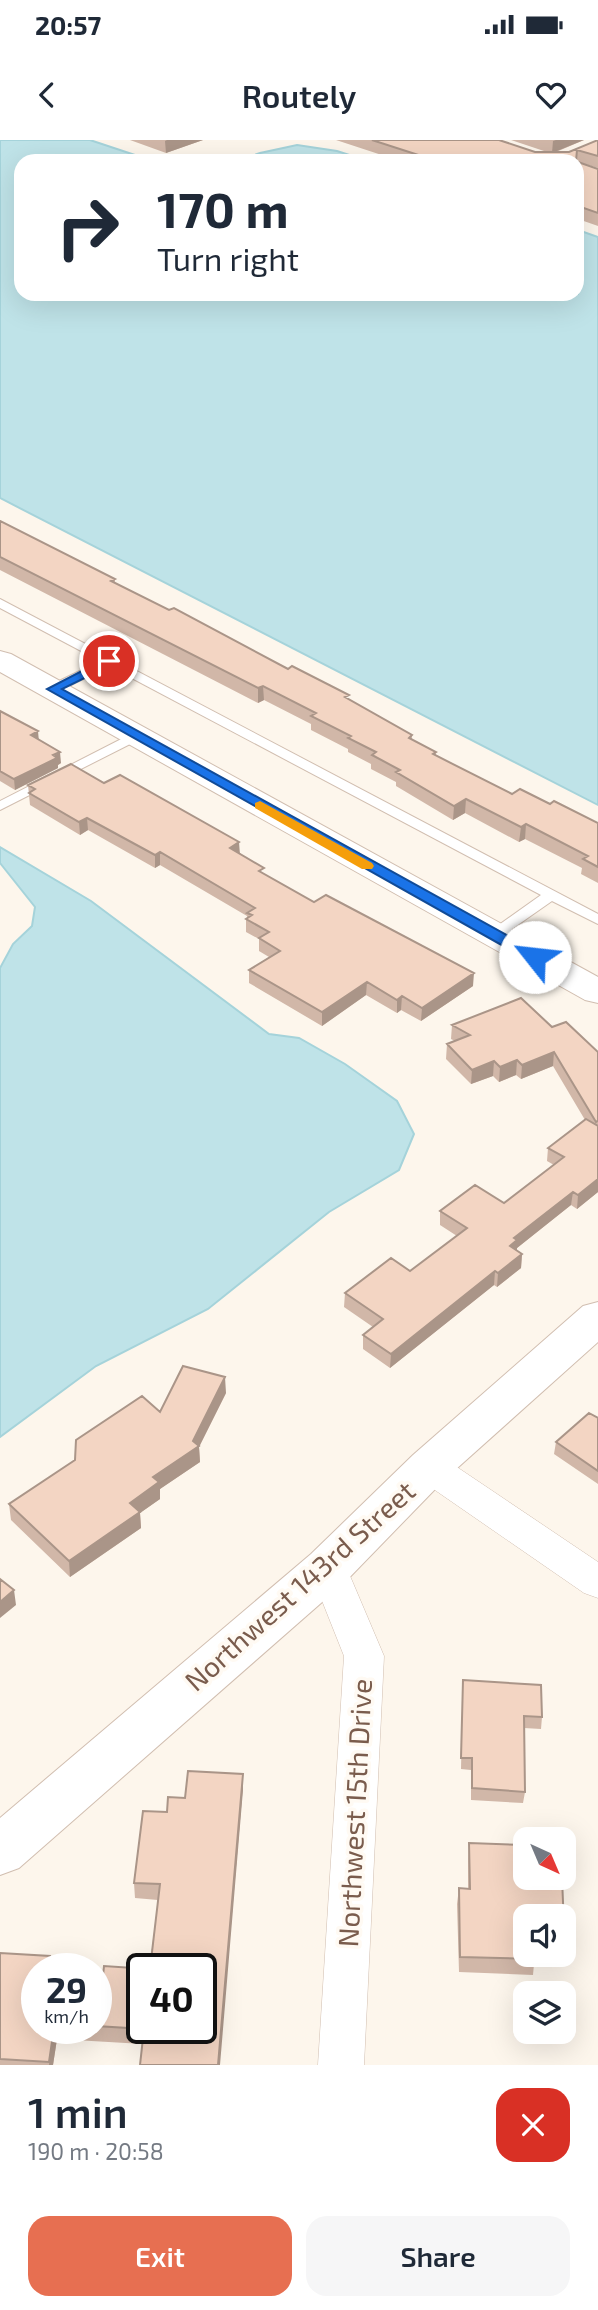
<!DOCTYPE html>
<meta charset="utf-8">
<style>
body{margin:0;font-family:"Exo 2",sans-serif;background:#f6f6f7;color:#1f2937;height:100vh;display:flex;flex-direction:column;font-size:26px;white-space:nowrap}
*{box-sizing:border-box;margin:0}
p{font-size:23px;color:#747a83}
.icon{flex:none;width:38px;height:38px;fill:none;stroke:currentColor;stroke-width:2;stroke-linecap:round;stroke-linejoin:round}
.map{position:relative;height:1925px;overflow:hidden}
.details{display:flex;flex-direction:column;background:#fff;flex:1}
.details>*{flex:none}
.banner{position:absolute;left:14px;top:14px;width:570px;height:147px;border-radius:21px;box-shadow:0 7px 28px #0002;background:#fff;color:#1f2937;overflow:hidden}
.needle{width:46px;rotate:136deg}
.controls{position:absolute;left:513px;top:1687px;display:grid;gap:14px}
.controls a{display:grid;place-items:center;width:63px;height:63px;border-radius:14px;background:#fff;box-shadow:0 7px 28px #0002;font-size:35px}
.speed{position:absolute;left:21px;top:1813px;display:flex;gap:14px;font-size:35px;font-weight:700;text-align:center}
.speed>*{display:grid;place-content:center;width:91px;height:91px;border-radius:50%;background:#fff;box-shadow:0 7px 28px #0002;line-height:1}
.speed small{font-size:18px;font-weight:400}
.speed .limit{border:4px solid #111;border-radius:10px;background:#fff;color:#111}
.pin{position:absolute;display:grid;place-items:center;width:60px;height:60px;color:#fff;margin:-30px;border:4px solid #fff;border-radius:50%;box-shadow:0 2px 7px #0007}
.me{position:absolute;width:77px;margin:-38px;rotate:299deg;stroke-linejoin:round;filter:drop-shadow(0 0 5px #0008)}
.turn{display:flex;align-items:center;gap:24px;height:147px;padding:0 28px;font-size:32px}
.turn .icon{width:91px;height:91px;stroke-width:2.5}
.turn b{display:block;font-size:49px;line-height:60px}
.round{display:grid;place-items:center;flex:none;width:74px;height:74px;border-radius:21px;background:#f6f6f7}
.overview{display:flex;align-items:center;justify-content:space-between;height:119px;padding:0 28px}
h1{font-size:42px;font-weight:600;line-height:52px}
.primary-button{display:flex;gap:14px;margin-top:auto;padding:14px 28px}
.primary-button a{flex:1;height:80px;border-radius:21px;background:#e76f51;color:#fff;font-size:28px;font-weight:600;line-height:80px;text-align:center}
.primary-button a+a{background:#f6f6f7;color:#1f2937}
.status{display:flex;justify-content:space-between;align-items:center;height:49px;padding:0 35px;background:#fff;direction:ltr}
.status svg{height:19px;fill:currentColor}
header{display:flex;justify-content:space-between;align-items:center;height:91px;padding:0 28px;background:#fff;font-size:32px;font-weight:600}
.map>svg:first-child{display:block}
</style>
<div class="status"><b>20:57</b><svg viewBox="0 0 49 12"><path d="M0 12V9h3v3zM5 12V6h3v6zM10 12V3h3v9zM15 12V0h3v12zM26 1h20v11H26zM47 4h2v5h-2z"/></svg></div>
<header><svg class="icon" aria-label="back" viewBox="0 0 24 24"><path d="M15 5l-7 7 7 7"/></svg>Routely<svg class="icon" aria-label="heart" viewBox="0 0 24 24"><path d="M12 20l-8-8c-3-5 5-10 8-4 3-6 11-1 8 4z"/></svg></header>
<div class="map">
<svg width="598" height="1925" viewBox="0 0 598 1925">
<rect width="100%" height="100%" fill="#fdf6ec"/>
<path fill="#bfe3e8" stroke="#a5d3da" stroke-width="2" d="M0 0H90L153 21H21V154H578V90L598 97V665L0 358Z
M297 5 337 11 368 21H238L260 13Z
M0 707 91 761 269 894 299 898 345 924 397 961 414 994 399 1030 329 1072 208 1169 96 1226 0 1297V828L13 804 32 786 35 767 0 723Z"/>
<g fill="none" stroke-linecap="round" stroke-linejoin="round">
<defs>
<path id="service" d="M0 459 598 774V784L552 761 499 798H489L487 795 489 792 541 755 109 526 57 552H49V546L100 521 0 468Z
M137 591 142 592V598L0 670V661Z"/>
<path id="minor" d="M429 1313 442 1317 598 1422V1458L584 1453 416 1337 410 1327 416 1317Z
M328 1412 342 1417 384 1516 364 1925H318L344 1516 309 1428 314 1417Z"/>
<path id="tertiary" d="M0 511 11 514 598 837V863L585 860 0 532Z
M598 1162V1202L445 1339 345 1442 19 1728 0 1735V1678L311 1414 413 1315 583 1166Z"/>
</defs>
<use href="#service" stroke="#d1beb0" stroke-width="2"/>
<use href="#minor" stroke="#d1beb0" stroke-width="1"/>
<use href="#tertiary" stroke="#d1beb0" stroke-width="2"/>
<use href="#service" fill="#fff" fill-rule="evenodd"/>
<use href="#minor" fill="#fff" fill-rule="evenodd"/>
<use href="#tertiary" fill="#fff" fill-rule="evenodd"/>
</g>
<path fill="#d1b7a8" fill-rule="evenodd" d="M130 0H203L166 13Z
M336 0H499L535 12H547L511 0H584L556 12H569L598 0V28L578 22V21H400Z
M578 22 598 29V86L578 79Z
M0 381 115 439V443L349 560 412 595V600L436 612V616L512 654 550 664 598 683V743L581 734 582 728 525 699 519 702 465 673 453 680 396 646V642L371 629V624L348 612V609L311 590V584L264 560 258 563 0 430Z
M0 571 39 599 61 623 58 625V628L15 650 0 641Z
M104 643 240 713 264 734 314 762 473 846 421 881 401 870 397 873 366 855 322 886 249 843V830L269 817 259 811V799L246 792V779L247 778V776L160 725 155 728 88 690 80 695 30 665 28 645Z
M452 885 552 887 598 912V1052L577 1069 571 1065 517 1108V1110L522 1114 521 1128 497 1147 494 1145 390 1228 363 1209V1195L373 1187 344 1167 345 1153 410 1131 457 1096 440 1085V1071L504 1063 554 1025 547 1021 548 1008 585 980 553 926 521 939 516 935 499 942 493 936 471 944 446 919 447 904 455 901 451 899Z
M226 1253 199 1307 200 1322 160 1349V1359L140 1373 141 1388 70 1437 11 1380 9 1364 160 1272Z
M598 1278V1344L554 1314 556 1302Z
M463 1540 542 1577 541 1589 524 1588 525 1652 523 1663 471 1660V1630L461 1629Z
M243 1634V1650L143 1904 57 1899 53 1925H0V1813L37 1888H96V1835L142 1888 158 1760 135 1758 134 1743 167 1672 185 1658Z
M469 1703 525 1705V1738H562L565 1810 563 1825 534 1824 533 1835 459 1832 457 1764 459 1748H468V1719ZM525 1776H564V1815H525Z"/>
<path fill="#aa9588" d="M167 0H203L166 13 165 1Z
M556 0H584L552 13 553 1Z
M263 546 264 560 258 563V548Z
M38 591 39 602 31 595Z
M60 612 61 623 58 625V628L15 650 14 639Z
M466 659 465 673 453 680 454 666Z
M87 678 88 690 80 695 79 682Z
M526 684 525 699 519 702 521 687Z
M239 702 240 715 230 708Z
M160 712V725L155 728V715Z
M474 833 473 846 421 881 422 868Z
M367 842 366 855 322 886V872Z
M402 856 401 870 397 873V860Z
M554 912 553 926 521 939 522 925Z
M517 920 516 935 499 942 500 927Z
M494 921 493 936 471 944 472 930Z
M598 1039V1052L577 1069 578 1055Z
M573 1052 571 1065 517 1108 516 1114 510 1106 514 1098Z
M522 1114 521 1128 497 1147 498 1133Z
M495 1131 494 1145 390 1228 391 1214Z
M225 1237 226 1253 199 1307 200 1322 160 1349V1359L140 1373 141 1388 70 1437 69 1421 130 1363 153 1337 193 1301Z
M14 1450 16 1465 0 1478V1462Z
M243 1634V1650L220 1925H218Z
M50 1816 52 1829H48Z
M54 1888H55L57 1899 53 1925H49Z"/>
<path fill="#f3d5c3" stroke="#aa9588" stroke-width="2" d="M372 0H499L535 12H569L598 0V16L577 10 576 21H437Z
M578 22 598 29V73L578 66Z
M0 381 115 439 111 441 169 470 174 468 288 529 292 526 349 555 345 557 412 595 409 598 436 612 433 614 512 654 520 649 550 664 554 661 598 683V727L583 719 588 716 526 684 521 687 466 659 454 666 396 632 400 630 372 615 376 612 348 598 351 596 311 576 316 573 263 546 258 548 0 417Z
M0 571 38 591 31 595 60 612 53 615 57 618 14 639 0 631Z
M71 624 104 643 120 635 239 702 230 708 264 728 259 731 314 762 326 755 474 833 422 868 402 856 397 860 367 842 322 872 249 830 280 811 259 798 269 792 246 779 252 775 247 773 255 768 160 712 155 715 87 678 79 682 29 653 35 649 28 645Z
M521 858 552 887 566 882 598 912V981L596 982 554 912 522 925 517 920 500 927 494 921 472 930 447 904 470 895 452 885Z
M586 979 598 986V1039L578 1055 573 1052 514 1098 517 1100 510 1106 522 1114 498 1133 495 1131 391 1214 363 1195 383 1179 345 1153 391 1118 410 1131 467 1088 440 1071 475 1045 504 1063 564 1017 548 1008Z
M183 1226 225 1237 193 1301 199 1306 153 1337 159 1342 130 1363 140 1372 69 1421 9 1364 75 1320 76 1300 142 1256 160 1272Z
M589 1273 598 1278V1331L556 1302Z
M0 1439 14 1450 0 1462Z
M463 1540 541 1545 542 1577 524 1576 525 1652 472 1648V1618H461Z
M188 1631 243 1634 218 1925H140L144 1889 96 1886V1835L103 1836 104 1826 149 1829H142V1888H201V1829H150L160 1744 134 1743 143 1671 167 1672 168 1657 185 1658Z
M469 1703 525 1705V1738H562L565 1810H564V1776H525V1815H535V1819L460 1817 459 1748 470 1749Z
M0 1813 50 1816 48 1829H37V1888H54L49 1922 0 1919Z"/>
<path fill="#1a73e8" stroke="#114b97" stroke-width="2" d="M109 517 115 521 113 524 62 549 541 814 543 817 541 821H530L47 549Z"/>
<path fill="#f59e0b" d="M260 661 372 723 374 726 372 729H362L255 668V663Z"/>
<g text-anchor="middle" stroke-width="7" stroke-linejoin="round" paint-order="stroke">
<g font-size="28" fill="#7a5c4d" stroke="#fffaf3">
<text transform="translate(300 1446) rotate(-42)" y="10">Northwest 143rd Street</text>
<text transform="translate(355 1673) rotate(-87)" y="10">Northwest 15th Drive</text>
</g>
</g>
</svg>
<div class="controls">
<a><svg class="needle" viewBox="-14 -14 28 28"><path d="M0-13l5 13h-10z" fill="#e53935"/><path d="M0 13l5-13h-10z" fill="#747a83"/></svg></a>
<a><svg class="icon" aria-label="sound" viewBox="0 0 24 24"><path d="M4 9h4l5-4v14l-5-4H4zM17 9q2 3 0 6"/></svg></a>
<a><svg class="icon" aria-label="layers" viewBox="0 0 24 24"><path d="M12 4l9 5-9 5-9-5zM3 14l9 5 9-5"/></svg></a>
</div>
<div class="speed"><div>29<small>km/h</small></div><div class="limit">40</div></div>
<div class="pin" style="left:109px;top:521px;background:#d93025"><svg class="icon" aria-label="arrive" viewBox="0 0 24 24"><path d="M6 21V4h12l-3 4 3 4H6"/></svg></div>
<svg class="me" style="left:535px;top:817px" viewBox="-20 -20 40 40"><circle r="19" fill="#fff"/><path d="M0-13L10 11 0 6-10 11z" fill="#1a73e8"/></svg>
<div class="banner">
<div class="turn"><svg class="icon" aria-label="right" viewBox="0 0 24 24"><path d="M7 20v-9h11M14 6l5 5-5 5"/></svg><div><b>170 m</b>Turn right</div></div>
</div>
</div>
<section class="details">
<div class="overview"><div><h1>1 min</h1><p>190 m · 20:58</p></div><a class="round" style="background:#d93025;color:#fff"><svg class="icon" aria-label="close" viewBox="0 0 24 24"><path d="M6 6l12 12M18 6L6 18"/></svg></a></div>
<div class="primary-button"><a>Exit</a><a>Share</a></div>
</section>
